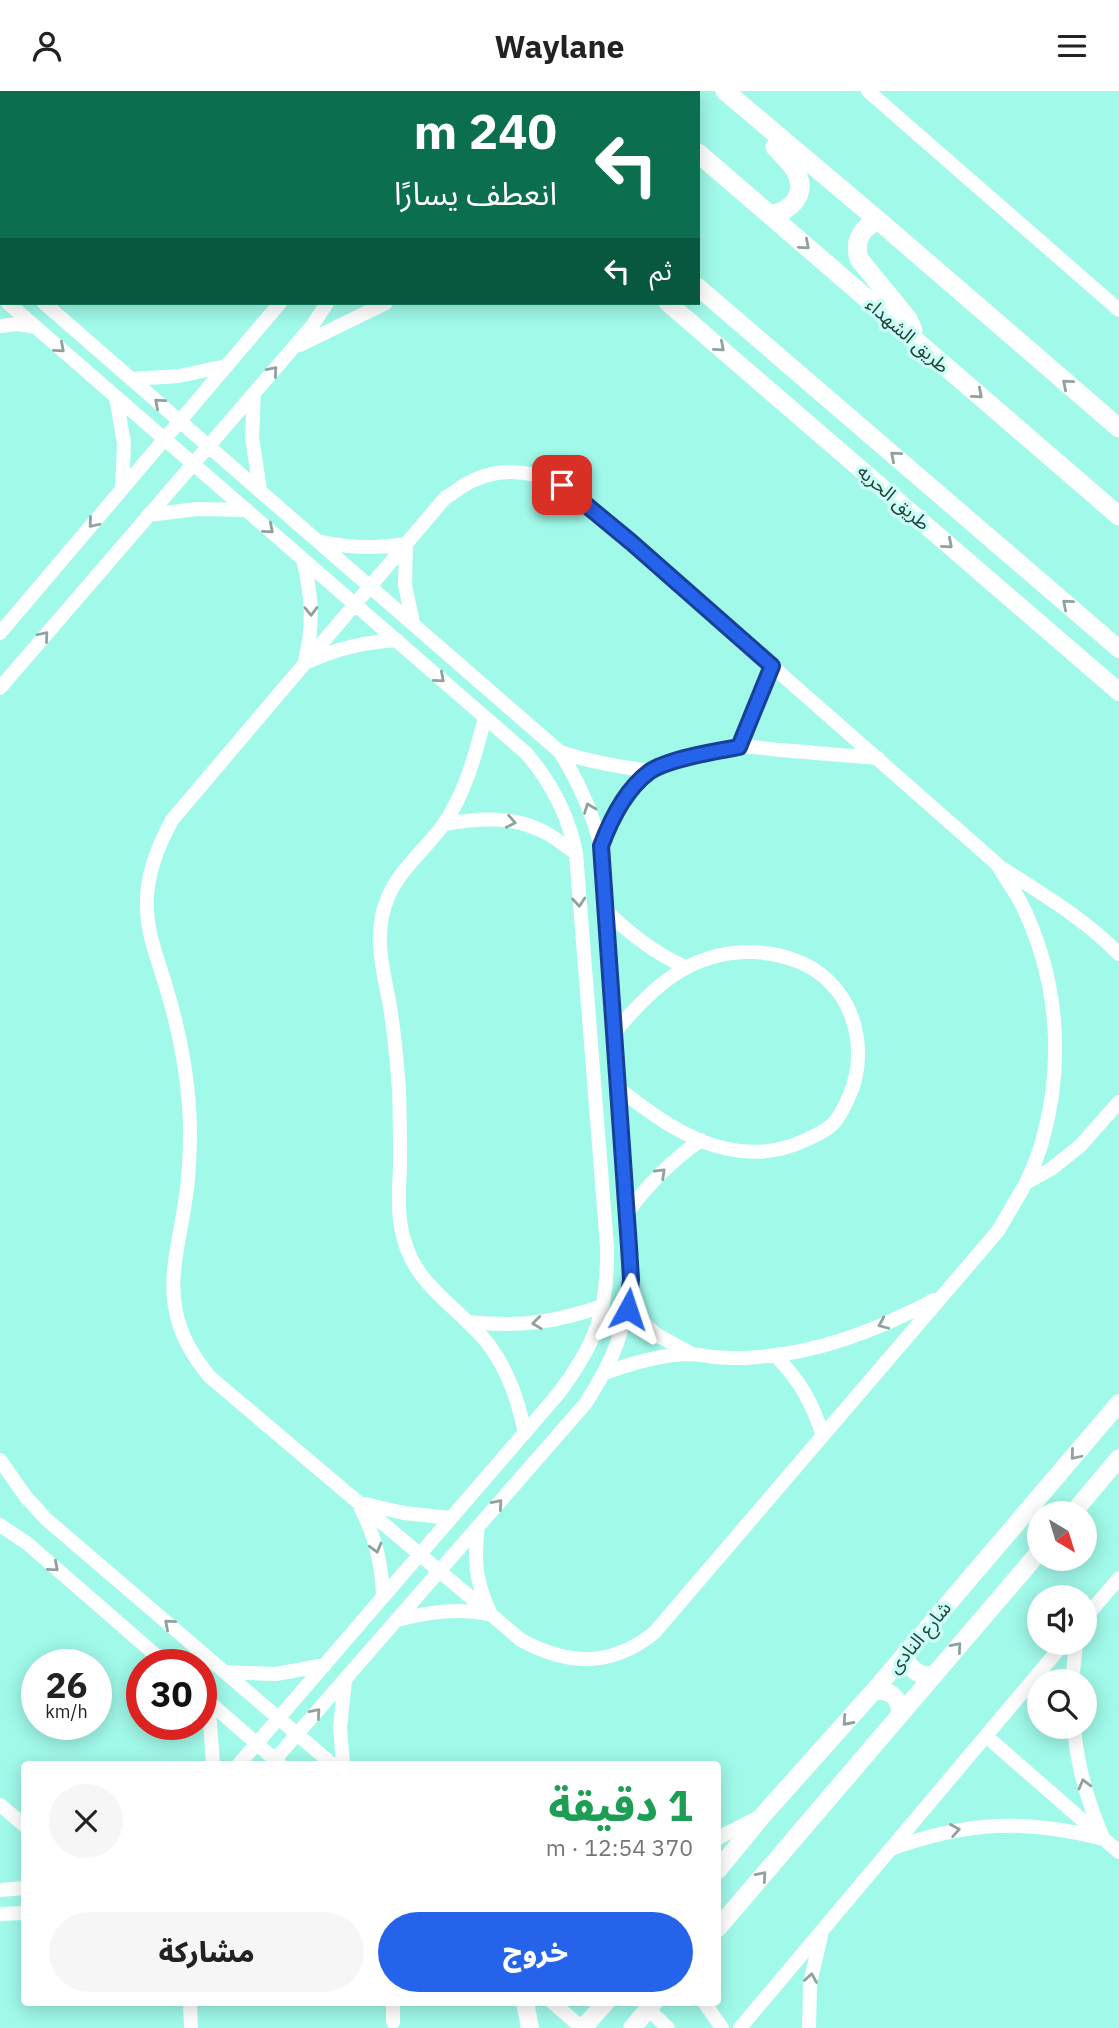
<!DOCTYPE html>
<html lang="ar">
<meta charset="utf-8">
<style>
body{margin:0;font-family:"IBM Plex Sans","Noto Sans Arabic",sans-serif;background:#f6f6f6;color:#222;direction:rtl;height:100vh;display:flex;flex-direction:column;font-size:26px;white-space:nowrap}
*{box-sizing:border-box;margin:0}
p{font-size:23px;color:#767676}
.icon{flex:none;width:38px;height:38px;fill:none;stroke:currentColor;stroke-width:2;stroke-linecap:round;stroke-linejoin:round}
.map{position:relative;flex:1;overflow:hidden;direction:ltr}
.sheet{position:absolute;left:21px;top:1670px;width:700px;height:245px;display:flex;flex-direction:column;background:#fff;border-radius:7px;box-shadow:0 4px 18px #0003;direction:rtl}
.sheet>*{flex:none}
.guide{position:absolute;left:0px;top:0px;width:700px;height:214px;box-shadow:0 4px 18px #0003;direction:rtl;background:#0b6e4f;color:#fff;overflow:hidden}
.needle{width:46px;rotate:142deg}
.fabs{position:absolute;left:1027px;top:1410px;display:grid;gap:14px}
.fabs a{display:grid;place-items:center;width:70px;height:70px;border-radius:50%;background:#fff;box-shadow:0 4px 18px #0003;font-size:35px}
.speed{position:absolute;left:21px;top:1558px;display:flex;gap:14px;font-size:35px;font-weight:700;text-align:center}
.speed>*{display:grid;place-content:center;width:91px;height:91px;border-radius:50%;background:#fff;box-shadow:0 4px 18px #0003;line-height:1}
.speed small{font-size:18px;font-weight:400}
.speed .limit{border:10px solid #d22;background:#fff;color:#111}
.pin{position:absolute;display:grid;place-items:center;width:60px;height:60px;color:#fff;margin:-30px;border-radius:14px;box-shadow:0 4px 10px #0006}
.me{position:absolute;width:77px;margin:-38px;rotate:5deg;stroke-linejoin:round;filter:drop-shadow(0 0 5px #0008)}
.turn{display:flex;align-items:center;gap:24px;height:147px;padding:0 28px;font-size:32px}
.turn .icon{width:91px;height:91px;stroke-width:2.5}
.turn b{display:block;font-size:49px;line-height:60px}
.then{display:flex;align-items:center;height:66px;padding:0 28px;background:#0003;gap:14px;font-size:26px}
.round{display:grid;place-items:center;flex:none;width:74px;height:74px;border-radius:37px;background:#f6f6f6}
.headline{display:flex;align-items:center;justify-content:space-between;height:119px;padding:0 28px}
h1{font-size:42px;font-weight:800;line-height:52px;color:#1e9e55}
.cta{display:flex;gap:14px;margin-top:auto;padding:14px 28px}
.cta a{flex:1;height:80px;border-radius:42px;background:#2563eb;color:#fff;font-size:28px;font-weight:800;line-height:80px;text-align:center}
.cta a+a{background:#f6f6f6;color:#222}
header{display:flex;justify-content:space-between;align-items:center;height:91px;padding:0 28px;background:#fff;font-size:32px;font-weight:800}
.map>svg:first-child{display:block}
</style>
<header><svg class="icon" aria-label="menu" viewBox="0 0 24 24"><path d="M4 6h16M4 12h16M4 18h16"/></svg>Waylane<svg class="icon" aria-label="person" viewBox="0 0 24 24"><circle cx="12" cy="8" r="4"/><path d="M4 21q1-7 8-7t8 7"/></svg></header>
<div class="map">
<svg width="1119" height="1937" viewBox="0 0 1119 1937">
<rect width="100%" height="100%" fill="#a0f9e9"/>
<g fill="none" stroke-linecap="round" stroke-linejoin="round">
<path stroke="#fff" stroke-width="14" d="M101 0 104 2
M304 0V1
M390 0V2
M868 0 1119 219
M0 163 2 162
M0 173 2 175
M8 212 526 662C552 692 568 723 576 762L607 1156C608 1220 596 1253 558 1303L239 1673
M44 212 560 661C579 691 592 721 601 755L631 1187C625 1240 614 1269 585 1313L271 1673
M0 235 18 233 36 236
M300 254 386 212
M131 288 179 285 226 275
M254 302 252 346 260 399
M116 306 124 352 122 398
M148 424 197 418 247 419
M322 451C351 457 377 458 406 453L405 494 413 532
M303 468C312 505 314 533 305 570
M0 542 280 212
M310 570C338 557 366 551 397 549
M0 597 312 235 327 212
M485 626C476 662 465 703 443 734 425 759 400 778 388 806 373 841 382 875 389 910 394 940 397 970 399 1000 400 1025 400 1050 400 1074 399 1105 396 1128 407 1158 422 1199 464 1221 489 1254 509 1281 518 1310 525 1342
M739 655 772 575
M560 661C590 671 619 676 650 680
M444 733C480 727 514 724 548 743 557 748 566 756 576 762
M601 755C610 730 627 694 651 680 670 669 716 657 738 656 752 655 767 658 781 659 813 662 845 664 878 667
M1002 777C1042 803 1085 828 1119 863
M605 818C629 843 653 861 685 876
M614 942C652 896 691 859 754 861 776 862 802 869 819 882 859 912 868 967 847 1010 843 1018 839 1027 833 1033 823 1042 809 1048 796 1053 775 1061 751 1063 728 1058 687 1050 650 1022 618 997
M1026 1092C1032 1079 1038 1065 1042 1051 1065 971 1058 885 1020 810 1013 798 1005 786 997 773L631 451 562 394C534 380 503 376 474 389 464 393 455 401 445 407L172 729C157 757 145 787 147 819 148 846 159 871 166 896 180 942 189 989 190 1037 190 1062 189 1087 185 1111 180 1148 168 1184 176 1221 181 1246 194 1267 210 1286L521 1549C569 1575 611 1576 654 1542L998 1140 1026 1092 1051 1078 1080 1055 1119 1011
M627 1122C648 1093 671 1070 701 1049
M628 1218 657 1244 690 1262
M468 1231C520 1236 553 1232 603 1215
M776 1265C800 1290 812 1311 823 1345
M605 1282C632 1272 659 1264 688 1263 697 1263 706 1265 714 1266 728 1267 743 1268 757 1266 819 1262 880 1238 934 1209
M0 1369 26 1406 46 1428 332 1673
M365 1413 404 1422 451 1427
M361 1418C376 1446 382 1474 383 1506
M0 1434 28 1453 166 1573
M478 1435C474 1468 475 1489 489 1519
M1085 1527 1119 1487
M397 1529C428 1521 457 1517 489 1523
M225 1581 276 1583 325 1574
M1072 1591 1076 1552
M201 1604 280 1673
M204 1607 210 1631 213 1673
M1074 1636C1077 1674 1087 1709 1102 1744
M986 1645 1119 1761
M343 1673 340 1637 345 1589
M0 1714 24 1734
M718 1747 759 1726
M891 1758C967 1730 1027 1728 1104 1748
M0 1799 24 1797
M0 1823 24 1822
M190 1911 191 1937
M393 1911V1931
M552 1911 582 1937
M704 1911 722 1937
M648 1918 668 1937
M740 1937 1064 1552
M809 1937 810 1892 821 1845"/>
<path stroke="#fff" stroke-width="18" d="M418 0 420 2
M471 0 473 2
M698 196 1119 558
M668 212 1119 601
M1072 1423 1119 1367
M905 1563C908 1578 918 1585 933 1585
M873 1601C889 1597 900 1606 900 1623
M718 1779 763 1724 873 1601 1119 1312
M718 1837 1040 1460
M525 1911 530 1937
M583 1937 606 1911
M632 1937 654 1911"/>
<path stroke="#fff" stroke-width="19" d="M627 0 629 2
M725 0 879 130 1119 337
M698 62 1119 425
M770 124C790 120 807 105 797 83 793 73 782 64 775 56
M879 130C861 135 854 151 859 168L908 228 913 239"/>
</g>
<defs><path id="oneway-chevron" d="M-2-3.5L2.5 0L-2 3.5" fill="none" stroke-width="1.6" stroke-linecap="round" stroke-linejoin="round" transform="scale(1.75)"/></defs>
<g stroke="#8fa29e">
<use href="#oneway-chevron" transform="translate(805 154) rotate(41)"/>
<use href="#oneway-chevron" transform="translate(720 256) rotate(41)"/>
<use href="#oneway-chevron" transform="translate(60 257) rotate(41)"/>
<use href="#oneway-chevron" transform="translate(273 280) rotate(-49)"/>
<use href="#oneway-chevron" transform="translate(1067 293) rotate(-139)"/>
<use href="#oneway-chevron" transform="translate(978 303) rotate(41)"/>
<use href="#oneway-chevron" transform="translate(159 312) rotate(-139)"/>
<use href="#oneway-chevron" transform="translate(895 365) rotate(-139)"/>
<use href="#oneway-chevron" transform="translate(93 432) rotate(130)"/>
<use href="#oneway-chevron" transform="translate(269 438) rotate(41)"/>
<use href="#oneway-chevron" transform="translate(948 453) rotate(41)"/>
<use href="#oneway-chevron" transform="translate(1067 513) rotate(-139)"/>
<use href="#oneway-chevron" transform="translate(311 520) rotate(89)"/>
<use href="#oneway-chevron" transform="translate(44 545) rotate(-50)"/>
<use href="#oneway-chevron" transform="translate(440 587) rotate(41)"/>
<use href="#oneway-chevron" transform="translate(589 717) rotate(-111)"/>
<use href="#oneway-chevron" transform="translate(511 731) rotate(11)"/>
<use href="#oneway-chevron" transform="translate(579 811) rotate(85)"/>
<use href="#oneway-chevron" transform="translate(661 1082) rotate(-44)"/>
<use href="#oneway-chevron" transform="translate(537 1232) rotate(173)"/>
<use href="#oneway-chevron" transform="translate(883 1233) rotate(157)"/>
<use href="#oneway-chevron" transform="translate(1075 1364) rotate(130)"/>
<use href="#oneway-chevron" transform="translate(498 1413) rotate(-49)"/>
<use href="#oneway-chevron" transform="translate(376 1457) rotate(75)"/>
<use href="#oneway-chevron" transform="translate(54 1476) rotate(41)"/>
<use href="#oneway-chevron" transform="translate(169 1533) rotate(-139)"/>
<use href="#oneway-chevron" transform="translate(957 1556) rotate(-49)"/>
<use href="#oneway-chevron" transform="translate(316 1622) rotate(-49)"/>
<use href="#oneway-chevron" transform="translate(847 1630) rotate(132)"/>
<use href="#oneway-chevron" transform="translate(1084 1693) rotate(-105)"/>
<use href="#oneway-chevron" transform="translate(955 1739) rotate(-10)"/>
<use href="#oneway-chevron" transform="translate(762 1785) rotate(-49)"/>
<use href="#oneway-chevron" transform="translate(811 1887) rotate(-81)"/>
</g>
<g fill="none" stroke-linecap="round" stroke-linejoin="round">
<defs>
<path id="route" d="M562 394 631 451 772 575 739 656C716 660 667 668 649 681 625 699 611 728 601 755L629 1156 631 1188 628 1218"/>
</defs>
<use href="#route" stroke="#184099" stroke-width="18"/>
<use href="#route" stroke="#2563eb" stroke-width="12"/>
</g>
<g text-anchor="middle" stroke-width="7" stroke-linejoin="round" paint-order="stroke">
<g font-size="19" fill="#1f443e" stroke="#ccfff5">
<text transform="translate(908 244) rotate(41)" y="7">طريق الشهداء</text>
<text transform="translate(894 406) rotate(41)" y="7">طريق الحريه</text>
<text transform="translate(919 1546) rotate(-50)" y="7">شارع النادى</text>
</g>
</g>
</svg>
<div class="fabs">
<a><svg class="needle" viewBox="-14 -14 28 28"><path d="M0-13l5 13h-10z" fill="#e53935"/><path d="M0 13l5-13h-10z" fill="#767676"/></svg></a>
<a><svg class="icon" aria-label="sound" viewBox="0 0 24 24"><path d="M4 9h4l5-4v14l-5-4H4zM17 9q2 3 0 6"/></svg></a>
<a><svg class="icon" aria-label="search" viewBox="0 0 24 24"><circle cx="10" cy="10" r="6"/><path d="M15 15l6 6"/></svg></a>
</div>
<div class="speed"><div>26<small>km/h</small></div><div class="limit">30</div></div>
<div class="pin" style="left:562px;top:394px;background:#d93025"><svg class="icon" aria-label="arrive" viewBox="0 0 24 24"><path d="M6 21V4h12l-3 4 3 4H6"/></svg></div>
<svg class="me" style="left:628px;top:1218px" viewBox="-20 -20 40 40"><path d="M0-17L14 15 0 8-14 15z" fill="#2563eb" stroke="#fff" stroke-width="4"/></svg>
<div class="guide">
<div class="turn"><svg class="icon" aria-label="left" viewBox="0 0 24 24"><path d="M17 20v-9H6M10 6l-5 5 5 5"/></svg><div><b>240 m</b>انعطف يسارًا</div></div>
<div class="then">ثم<svg class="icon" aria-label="left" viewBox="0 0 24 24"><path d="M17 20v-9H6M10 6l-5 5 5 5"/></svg></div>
</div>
<section class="sheet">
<div class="headline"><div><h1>1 دقيقة</h1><p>370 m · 12:54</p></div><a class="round"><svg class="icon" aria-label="close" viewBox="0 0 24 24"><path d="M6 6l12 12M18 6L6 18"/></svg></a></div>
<div class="cta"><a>خروج</a><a>مشاركة</a></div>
</section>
</div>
